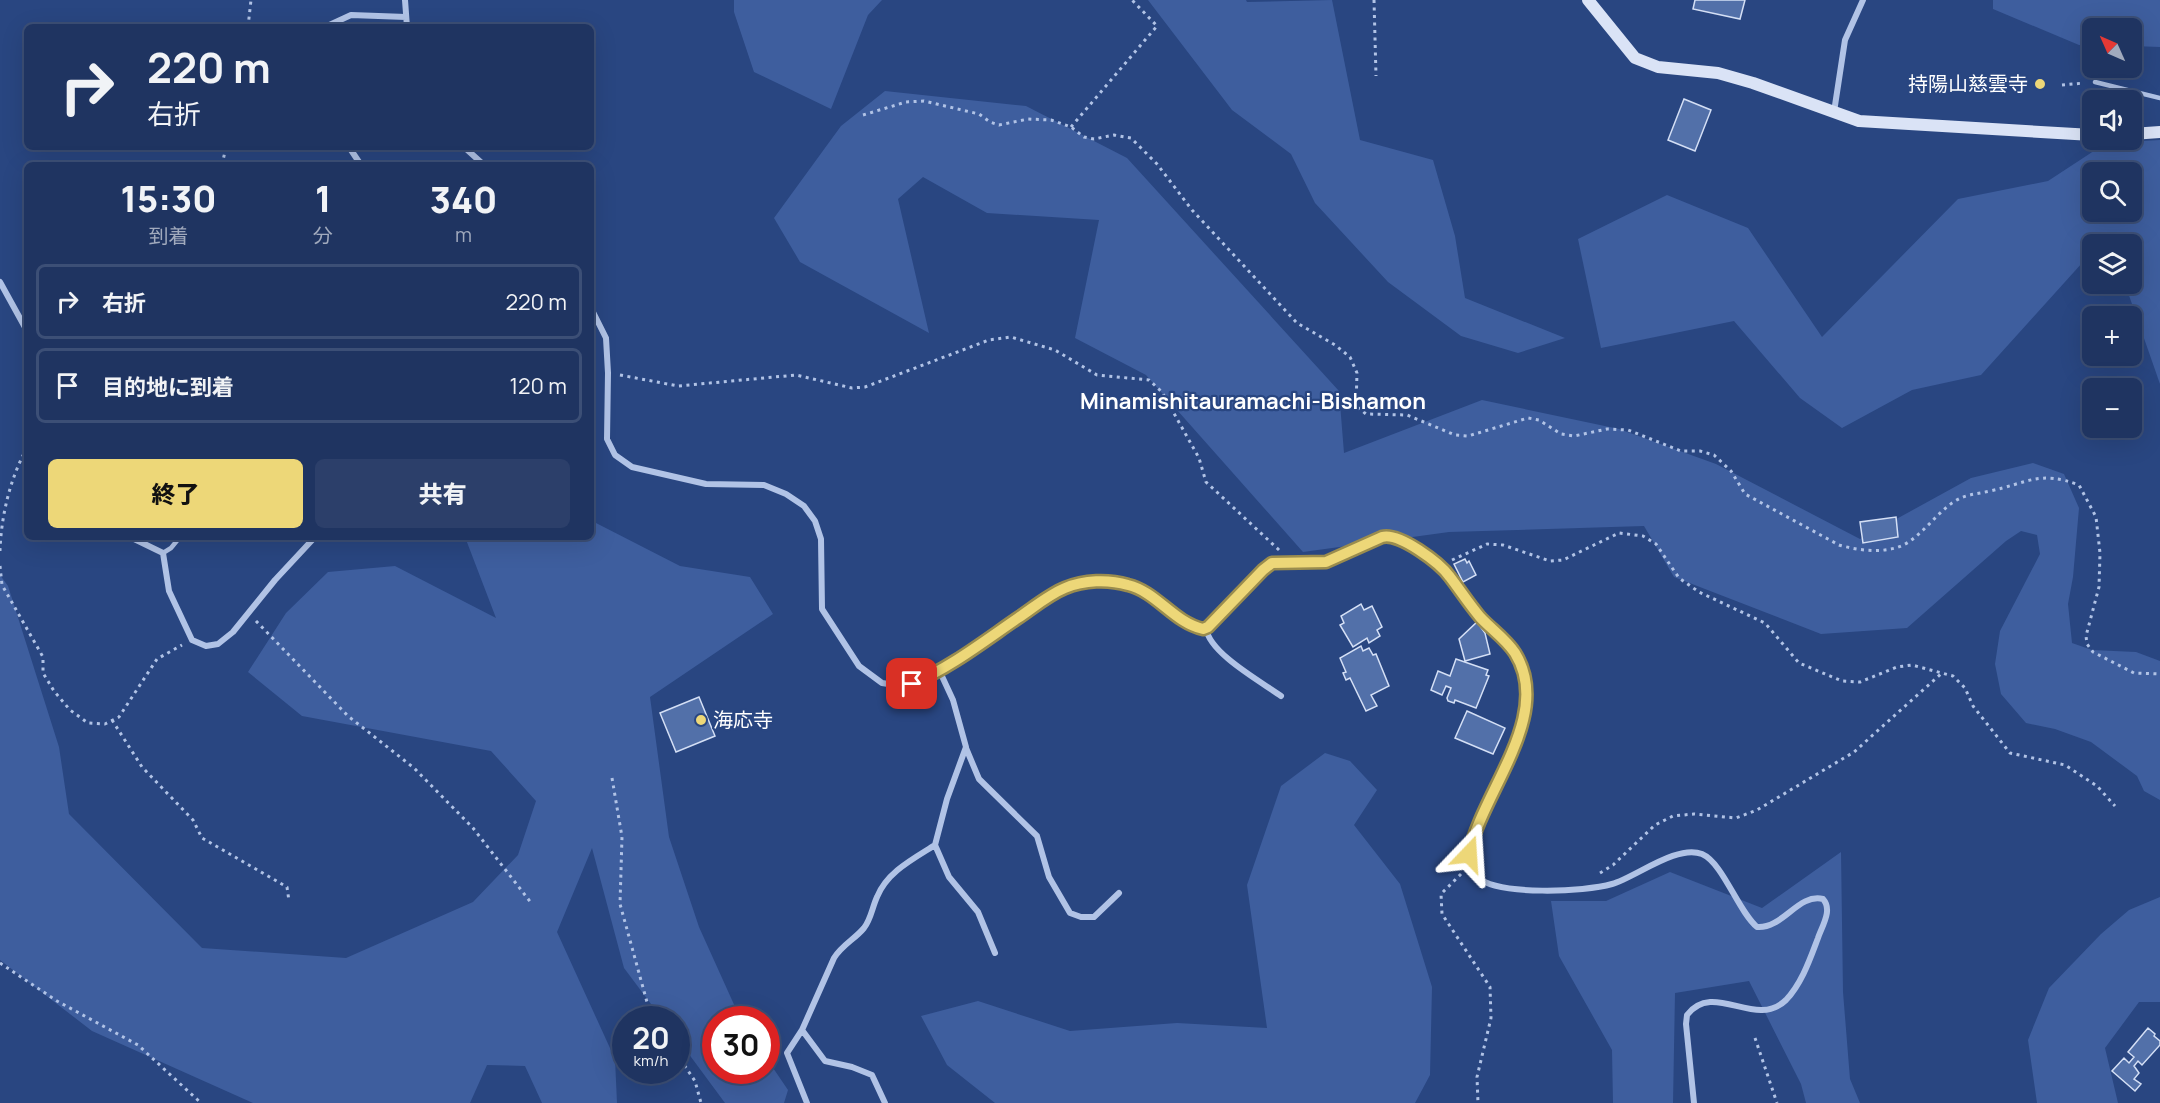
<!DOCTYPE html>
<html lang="ja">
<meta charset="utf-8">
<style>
body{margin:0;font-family:Manrope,"Noto Sans JP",sans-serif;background:#2c3f6a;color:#f1f3f6;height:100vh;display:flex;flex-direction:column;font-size:22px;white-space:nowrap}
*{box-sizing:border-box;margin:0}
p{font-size:20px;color:#a1aabd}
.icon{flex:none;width:33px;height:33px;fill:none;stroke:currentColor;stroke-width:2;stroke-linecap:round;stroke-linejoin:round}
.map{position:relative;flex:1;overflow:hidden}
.details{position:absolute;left:24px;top:162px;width:570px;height:378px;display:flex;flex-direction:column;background:#1f3461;border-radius:9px;box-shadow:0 6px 24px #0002,0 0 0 2px #3c4f76}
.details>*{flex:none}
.hud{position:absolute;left:24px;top:24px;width:570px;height:126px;border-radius:9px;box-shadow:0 6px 24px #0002,0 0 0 2px #3c4f76;background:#1f3461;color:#f1f3f6;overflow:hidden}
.needle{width:39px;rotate:315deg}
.buttons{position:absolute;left:2082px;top:18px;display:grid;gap:12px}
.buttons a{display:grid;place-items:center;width:60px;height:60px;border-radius:9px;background:#1f3461;box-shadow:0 6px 24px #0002,0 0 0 2px #3c4f76;font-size:30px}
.speed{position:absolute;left:612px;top:1006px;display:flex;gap:12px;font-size:30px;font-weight:700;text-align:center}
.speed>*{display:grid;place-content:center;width:78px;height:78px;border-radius:50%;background:#1f3461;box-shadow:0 6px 24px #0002,0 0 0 2px #3c4f76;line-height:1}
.speed small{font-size:15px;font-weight:400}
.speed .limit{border:9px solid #d22;background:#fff;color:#111}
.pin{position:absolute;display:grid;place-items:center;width:51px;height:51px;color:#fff;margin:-26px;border-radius:12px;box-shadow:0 3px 9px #0006}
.me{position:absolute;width:66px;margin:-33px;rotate:20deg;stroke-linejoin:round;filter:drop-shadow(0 0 4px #0008)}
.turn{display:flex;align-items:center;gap:21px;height:126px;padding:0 24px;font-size:27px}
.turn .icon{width:78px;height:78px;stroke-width:2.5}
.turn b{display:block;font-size:42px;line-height:51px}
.eta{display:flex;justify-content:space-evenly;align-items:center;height:102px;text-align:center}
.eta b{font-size:36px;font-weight:800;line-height:42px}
.action{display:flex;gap:12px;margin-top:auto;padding:12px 24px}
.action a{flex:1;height:69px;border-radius:9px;background:#edd778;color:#111;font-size:24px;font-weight:800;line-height:69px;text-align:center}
.action a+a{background:#2c3f6a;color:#f1f3f6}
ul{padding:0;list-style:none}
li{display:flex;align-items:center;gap:18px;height:75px;margin:0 12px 9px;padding:0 12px;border:3px solid #3c4f76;border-radius:9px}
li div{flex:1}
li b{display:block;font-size:22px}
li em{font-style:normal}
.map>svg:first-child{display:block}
</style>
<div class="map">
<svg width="2160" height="1103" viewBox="0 0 2160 1103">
<rect width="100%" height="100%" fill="#294681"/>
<path fill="#3e5e9e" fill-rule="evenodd" d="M734 0H882L868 15 831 109 754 72 734 12Z
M1148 0H1246L1247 2 1332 0 1360 140 1433 160 1455 236 1465 298 1565 338 1518 353 1461 336 1388 282 1315 203 1291 154 1232 110Z
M1993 0H2160V47L2132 46V28H2092V45H2079L1993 9Z
M885 91 1026 106 1127 158 1339 391 1344 453 1482 400 1619 429 1716 464 1860 539 1971 478 2033 463 2064 474 2079 508 2073 577 2068 604 2072 643 2092 650 2136 652 2160 661V800L2144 791 2137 776 2091 742 2055 729 2026 723 2001 694 1995 664 2000 631 2040 554 2037 535 2021 531 2006 541 1907 628 1821 634 1674 577 1644 526 1449 532 1303 552 1146 375 1075 338 1099 220 987 213 923 177 898 199 929 333 800 262 774 218 841 126Z
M2160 140V384L2125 284H2132V244H2111L2107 235 2099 244H2092V252L1981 375 1912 390 1842 428 1800 398 1734 321 1601 348 1578 239 1667 195 1748 228 1822 337 1958 199 2048 181 2106 143ZM2092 172H2132V212H2092Z
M591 512 596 523 680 566 750 577 773 614 650 697 669 837 699 927 741 1020H716V1071H766L767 1059 788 1090 784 1103H725L677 1038 676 1020H663L624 968 592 848 557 932 615 1059 617 1103H542L525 1066 487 1065 470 1103H253L92 1031 0 960V575L8 586 59 747 69 814 202 948 346 958 473 902 518 855 536 801 491 751 302 716 248 672 286 613 328 572 395 566 496 618 465 537H591Z
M1325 753 1350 761 1377 790 1354 825 1400 884 1432 987 1430 1075 1415 1103H995L947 1065 921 1016 978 1001 1070 1031 1177 1023 1267 1028 1247 885 1281 786Z
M1841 852 1843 992 1850 1079 1860 1103H1806L1801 1084 1749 981 1675 993 1673 1103H1613L1612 1050 1559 956 1551 901H1606L1670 872 1762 908Z
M2160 897V1002H2139L2105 1048 2118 1103H2037L2028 1040 2049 988 2101 934 2129 910Z"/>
<path fill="#5270a9" stroke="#d4dff5" stroke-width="1.5" d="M1695 0H1745L1740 19 1693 9Z
M1684 99 1711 110 1695 151 1668 140Z
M1896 517 1898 537 1863 543 1860 522Z
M1465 559 1467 563 1469 561 1476 575 1463 582 1454 564Z
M1361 604 1364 610 1372 606 1382 627 1377 630 1380 636 1369 643 1367 638 1353 647 1340 625 1344 623 1341 616Z
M1477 622 1485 633 1490 654 1465 661 1459 639Z
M1361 646 1363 651 1369 648 1373 655 1376 654 1389 686 1371 695 1377 706 1366 711 1350 678 1346 680 1343 673 1346 672 1340 658Z
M1456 659 1488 670 1486 675 1489 676 1476 708 1455 700 1454 703 1448 701 1447 698 1451 688 1446 686 1442 695 1431 690 1438 671 1450 676Z
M699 697 715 736 676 752 660 713Z
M1467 711 1505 728 1493 754 1455 738Z
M2148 1028 2155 1034 2154 1036 2160 1041V1045L2142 1065 2138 1061 2134 1066 2139 1073 2134 1079 2141 1084 2135 1091 2112 1071 2124 1058 2129 1063 2134 1057 2128 1052Z"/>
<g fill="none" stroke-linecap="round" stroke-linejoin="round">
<path stroke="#b1c3e6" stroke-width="3" stroke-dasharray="3 4.5" stroke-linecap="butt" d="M1374 0 1376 76
M248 27 251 0
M2062 85 2084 83
M863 115 906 102 924 101 979 114 990 122 999 125 1028 119 1051 120 1071 127 1084 137 1094 139 1114 135 1131 138 1157 164 1192 210 1297 323 1335 345 1350 357 1357 373 1356 406 1366 414 1407 415 1455 435 1468 436 1528 418 1539 420 1561 434 1574 436 1607 429 1628 430 1681 451H1700L1714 455 1731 471 1745 494 1839 545C1860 551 1891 555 1910 541 1927 529 1938 512 1955 501 1966 494 1978 494 1990 491 2028 483 2039 470 2079 485L2096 517 2100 553 2099 587 2086 636 2087 644 2093 652 2134 673 2160 674
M1071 127 1157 26 1132 0
M222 165 226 147
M620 375 678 386 796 375 852 388 865 387 989 340 1011 337 1055 350 1097 375 1149 380 1162 392 1199 458 1206 482 1279 550
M0 551C1 517 10 478 27 448
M1452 560 1487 544 1503 545 1550 561 1563 560 1619 533 1643 536 1656 544 1679 578 1699 592 1765 623 1799 663 1842 681 1860 682 1897 667 1912 665 1953 676 1965 688 1973 706 2010 753 2065 765 2097 786 2115 806
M0 566 2 585 43 657V673L54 691 70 710 88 723 105 724 119 717 157 659 182 645
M256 621 348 716 414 768 473 828 532 904
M112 720 142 767 193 820 202 838 287 887 289 901
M612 778 622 837 620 904 650 1013 654 1020
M1600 873 1613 865 1655 825 1673 816 1694 814 1736 818 1757 810 1854 752 1942 673
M1461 874 1441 894 1442 914 1490 987 1491 1018 1477 1077 1478 1103
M0 963 57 1001 138 1045 201 1103
M1755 1038 1777 1103
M676 1053 695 1081 701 1103"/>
<path stroke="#b1c3e6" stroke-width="4.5" d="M2095 82 2160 98
M163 553 171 548 180 537"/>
<path stroke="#b1c3e6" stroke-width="6" d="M405 0 407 27
M325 27 351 15 406 17
M1834 112 1845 40 1863 0
M349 147 361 165
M464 147 484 165
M0 282 27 331
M591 308 606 338 608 373 607 439 615 455 632 467 706 484 764 485 786 494 804 506 815 521 821 539 822 609 859 666 882 683 901 686 913 684 940 672 1046 599 1063 589 1090 582H1117L1141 589 1181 620 1203 629 1208 627 1263 570 1272 563 1326 562 1386 536 1403 541 1440 565 1481 617 1510 646 1525 677 1526 704 1522 728 1471 847C1468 857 1468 869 1477 877 1498 896 1585 892 1612 884 1636 877 1677 844 1702 854 1723 863 1738 911 1757 927 1783 929 1798 893 1823 899 1833 910 1822 926 1818 938 1810 959 1802 983 1786 1000 1755 1030 1714 980 1687 1015L1686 1024 1694 1103
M130 537 163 553 169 591 192 640 206 646 218 644 233 632 275 580 315 537
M1206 628C1209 653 1260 681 1281 696
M966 748 979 779 1037 836 1049 877 1070 913 1081 917H1094L1119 893
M935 845 949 877 978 912 995 953
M802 1030 787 1053 807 1103
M885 1103 872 1075 852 1067 825 1061 802 1030 834 958C842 945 855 939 864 928 871 919 872 908 877 897 887 872 913 859 935 845L947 799 966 747 953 700 940 672"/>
<path stroke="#dae3f6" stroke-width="12" d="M1588 0 1635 58 1658 67 1718 73 1753 83 1859 121 2092 135
M2132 134 2160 132"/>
</g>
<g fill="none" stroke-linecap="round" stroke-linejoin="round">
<defs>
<path id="route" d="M912 684C951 667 983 642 1018 618 1033 608 1048 595 1065 588 1084 580 1108 579 1128 585 1157 592 1173 622 1203 629L1208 627 1263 570 1272 563 1326 562 1382 537C1399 532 1440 563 1450 577 1460 590 1469 604 1480 617 1491 629 1506 639 1515 653 1554 716 1482 791 1469 854"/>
</defs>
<use href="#route" stroke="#9a8c4e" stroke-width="15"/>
<use href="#route" stroke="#edd778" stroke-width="10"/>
</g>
<g fill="#edd778" stroke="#294681" stroke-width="2">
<circle cx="2040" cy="84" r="6"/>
<circle cx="701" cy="720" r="6"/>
</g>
<g text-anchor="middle" stroke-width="4.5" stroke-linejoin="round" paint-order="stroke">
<g font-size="20" fill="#fff" stroke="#294681" text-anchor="end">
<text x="2028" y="91">持陽山慈雲寺</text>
<text x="713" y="727" text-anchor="start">海応寺</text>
</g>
<g font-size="22" font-weight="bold" fill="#fff" stroke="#294681">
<text x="1253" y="409">Minamishitauramachi-Bishamon</text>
</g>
</g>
</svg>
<div class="buttons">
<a><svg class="needle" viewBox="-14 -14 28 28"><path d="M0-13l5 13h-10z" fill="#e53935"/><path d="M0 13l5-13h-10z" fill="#a1aabd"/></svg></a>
<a><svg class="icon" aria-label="sound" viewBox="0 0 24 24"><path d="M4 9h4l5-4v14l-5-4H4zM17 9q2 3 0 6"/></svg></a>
<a><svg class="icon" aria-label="search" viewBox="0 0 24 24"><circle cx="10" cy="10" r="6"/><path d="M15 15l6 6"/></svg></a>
<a><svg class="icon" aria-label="layers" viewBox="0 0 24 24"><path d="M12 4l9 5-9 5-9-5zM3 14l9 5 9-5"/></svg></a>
<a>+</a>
<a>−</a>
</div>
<div class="speed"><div>20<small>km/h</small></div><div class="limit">30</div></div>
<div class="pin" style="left:912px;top:684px;background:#d93025"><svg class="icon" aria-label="arrive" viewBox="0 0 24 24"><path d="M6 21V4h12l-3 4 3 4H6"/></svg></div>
<svg class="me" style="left:1469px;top:854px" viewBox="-20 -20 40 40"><path d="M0-17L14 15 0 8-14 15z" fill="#edd778" stroke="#fff" stroke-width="4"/></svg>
<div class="hud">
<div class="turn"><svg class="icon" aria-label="right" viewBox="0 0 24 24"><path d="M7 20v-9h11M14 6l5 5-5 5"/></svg><div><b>220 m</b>右折</div></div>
</div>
<section class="details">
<div class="eta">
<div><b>15:30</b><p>到着</p></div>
<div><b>1</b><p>分</p></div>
<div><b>340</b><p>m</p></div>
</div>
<ul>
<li><svg class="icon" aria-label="right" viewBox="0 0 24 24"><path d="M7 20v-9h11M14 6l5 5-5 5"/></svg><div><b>右折</b></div><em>220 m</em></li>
<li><svg class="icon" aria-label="arrive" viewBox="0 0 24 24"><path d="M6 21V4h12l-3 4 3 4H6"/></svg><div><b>目的地に到着</b></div><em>120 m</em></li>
</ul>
<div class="action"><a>終了</a><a>共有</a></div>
</section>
</div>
